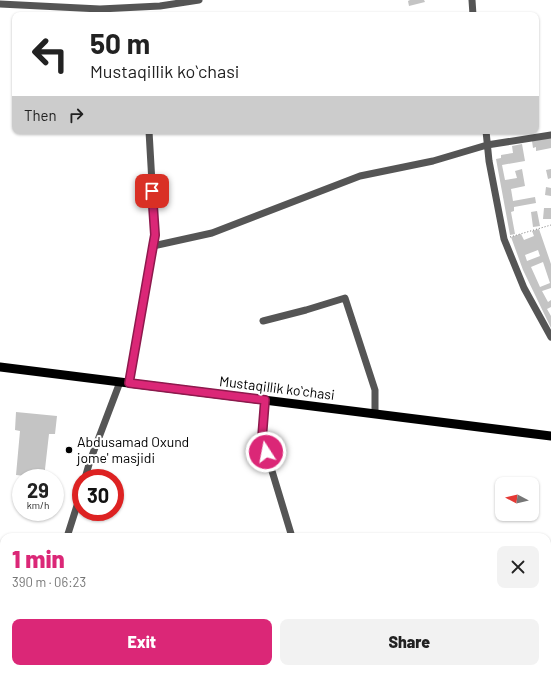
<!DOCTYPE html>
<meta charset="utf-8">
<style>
body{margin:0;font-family:Barlow,sans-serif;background:#f2f2f2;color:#222;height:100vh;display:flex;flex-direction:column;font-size:15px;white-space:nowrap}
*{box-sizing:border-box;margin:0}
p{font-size:13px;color:#767676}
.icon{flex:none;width:22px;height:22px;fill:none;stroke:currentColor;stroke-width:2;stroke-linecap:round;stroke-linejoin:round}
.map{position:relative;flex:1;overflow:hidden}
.panel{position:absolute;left:0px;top:533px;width:551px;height:140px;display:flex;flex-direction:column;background:#fff;border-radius:12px 12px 0 0;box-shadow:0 1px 3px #0004}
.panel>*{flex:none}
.banner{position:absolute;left:12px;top:12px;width:527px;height:122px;border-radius:8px;box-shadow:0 1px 3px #0004;background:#fff;color:#222;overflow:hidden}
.needle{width:26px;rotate:277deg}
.buttons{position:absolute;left:495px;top:477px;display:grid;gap:8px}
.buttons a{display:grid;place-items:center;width:44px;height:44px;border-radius:8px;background:#fff;box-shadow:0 1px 3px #0004;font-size:20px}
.speed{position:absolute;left:12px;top:469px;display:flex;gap:8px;font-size:20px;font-weight:700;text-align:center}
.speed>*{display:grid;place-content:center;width:52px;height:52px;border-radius:50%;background:#fff;box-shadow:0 1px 3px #0004;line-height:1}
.speed small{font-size:10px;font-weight:400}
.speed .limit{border:6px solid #d22;background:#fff;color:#111}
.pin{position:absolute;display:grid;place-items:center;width:34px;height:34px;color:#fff;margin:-17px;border-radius:8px;box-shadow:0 2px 6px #0006}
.me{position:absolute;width:44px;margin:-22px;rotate:349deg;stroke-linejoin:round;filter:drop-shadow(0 0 3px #0008)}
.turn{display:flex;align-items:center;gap:14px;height:84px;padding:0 12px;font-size:18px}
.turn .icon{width:52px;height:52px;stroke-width:2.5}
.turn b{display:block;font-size:28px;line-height:34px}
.then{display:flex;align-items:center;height:38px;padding:0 12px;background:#0003;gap:8px;font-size:15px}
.round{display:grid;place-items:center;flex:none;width:42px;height:42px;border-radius:8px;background:#f2f2f2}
.headline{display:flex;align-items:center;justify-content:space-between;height:68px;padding:0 12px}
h1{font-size:24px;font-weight:800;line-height:30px;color:#db2777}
.cta{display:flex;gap:8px;margin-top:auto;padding:8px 12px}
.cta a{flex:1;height:46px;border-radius:8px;background:#db2777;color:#fff;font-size:16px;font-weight:800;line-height:46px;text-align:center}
.cta a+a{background:#f2f2f2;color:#222}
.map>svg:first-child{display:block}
</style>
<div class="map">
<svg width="551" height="673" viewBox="0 0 551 673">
<rect width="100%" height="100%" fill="#fff"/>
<path fill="#dcdcdc" d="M547 593H551V673H527L526 669H547Z"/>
<path fill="#c4c4c4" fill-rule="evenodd" d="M410 0H424L425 2 409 6 408 1Z
M551 137V148L536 151V147L533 148 532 141Z
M522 144 525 161 502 165 505 180 517 178 515 171 522 169 525 186 511 189 513 201 535 197 536 203 514 207V211L511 212 515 234 510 235 496 159 501 158V155L513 153 512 146Z
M551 169V178L548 179 546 170Z
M546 187 551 188V196L545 195Z
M544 208H551V219H543Z
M537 211 540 226 533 227 531 212Z
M539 229 551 264V288L542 291 548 302 551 300V307L547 309 551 316V328L523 270 511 237 521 234 524 240 534 236 532 231ZM538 250 540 256 527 261 525 255ZM543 262 550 283 540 287 531 267Z
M16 412 57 416 55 434H49L44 478 16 475 20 431 15 430Z
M153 669H159V673H153Z
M194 669H202V673H194Z
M228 669H238L237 671H239V673H229Z
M393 669H396V672L406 669 407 671 403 673H393Z
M459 669H466V673H460Z
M474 669H483L484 673H475Z
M497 669H507V670L490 673 489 671Z"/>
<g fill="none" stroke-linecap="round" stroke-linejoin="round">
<path stroke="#777" stroke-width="1" stroke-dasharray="1 2" stroke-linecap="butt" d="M510 237 551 225"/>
<path stroke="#555" stroke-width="7" d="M472 0 473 15
M0 4 100 9 160 6 199 0
M486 131 489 161 504 239 524 288 551 337
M153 246 212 233 360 176 433 161 487 145 551 135
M263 321 306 310 345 298 375 390V414
M129 383 155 235 149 131
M265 400 262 438 292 537
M85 478 90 461 120 382
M67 537 81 493
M547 584H551
M0 663 4 662
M473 669V673
M14 673 15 669
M424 673 443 669"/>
<path stroke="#000" stroke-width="9" d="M0 367 551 436"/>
</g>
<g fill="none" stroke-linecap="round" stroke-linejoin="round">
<defs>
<path id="route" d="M152 191 155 235 153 246 129 383 265 400 262 438 266 452"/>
</defs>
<use href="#route" stroke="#8e194d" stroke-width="10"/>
<use href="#route" stroke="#db2777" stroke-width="7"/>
</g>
<circle fill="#000" stroke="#fff" stroke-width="1.5" cx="69" cy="450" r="4"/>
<g text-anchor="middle" stroke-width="4" stroke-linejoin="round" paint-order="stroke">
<g font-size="14" fill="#000" stroke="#fff">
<text transform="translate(277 388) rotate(7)" y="5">Mustaqillik koʻchasi</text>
</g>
<g font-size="14" fill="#000" stroke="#fff" text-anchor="start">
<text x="77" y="447">Abdusamad Oxund<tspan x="77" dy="16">jome' masjidi</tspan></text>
</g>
</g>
</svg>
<div class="buttons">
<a><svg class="needle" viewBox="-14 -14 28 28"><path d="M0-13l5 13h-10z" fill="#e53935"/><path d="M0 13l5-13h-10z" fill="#767676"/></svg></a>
</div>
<div class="speed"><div>29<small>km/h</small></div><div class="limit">30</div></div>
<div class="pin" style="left:152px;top:191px;background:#d93025"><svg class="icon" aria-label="arrive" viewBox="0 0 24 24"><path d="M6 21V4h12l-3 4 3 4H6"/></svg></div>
<svg class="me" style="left:266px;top:452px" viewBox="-20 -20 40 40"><circle r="17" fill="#db2777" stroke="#fff" stroke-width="3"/><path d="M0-11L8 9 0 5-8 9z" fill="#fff"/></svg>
<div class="banner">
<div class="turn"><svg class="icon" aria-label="left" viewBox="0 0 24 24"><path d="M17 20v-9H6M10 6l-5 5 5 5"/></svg><div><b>50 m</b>Mustaqillik koʻchasi</div></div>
<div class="then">Then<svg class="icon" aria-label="right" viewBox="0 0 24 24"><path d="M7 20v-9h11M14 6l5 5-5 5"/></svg></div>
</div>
<section class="panel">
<div class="headline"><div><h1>1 min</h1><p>390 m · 06:23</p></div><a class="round"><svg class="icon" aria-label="close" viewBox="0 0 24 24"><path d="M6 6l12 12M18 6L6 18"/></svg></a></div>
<div class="cta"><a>Exit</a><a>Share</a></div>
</section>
</div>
